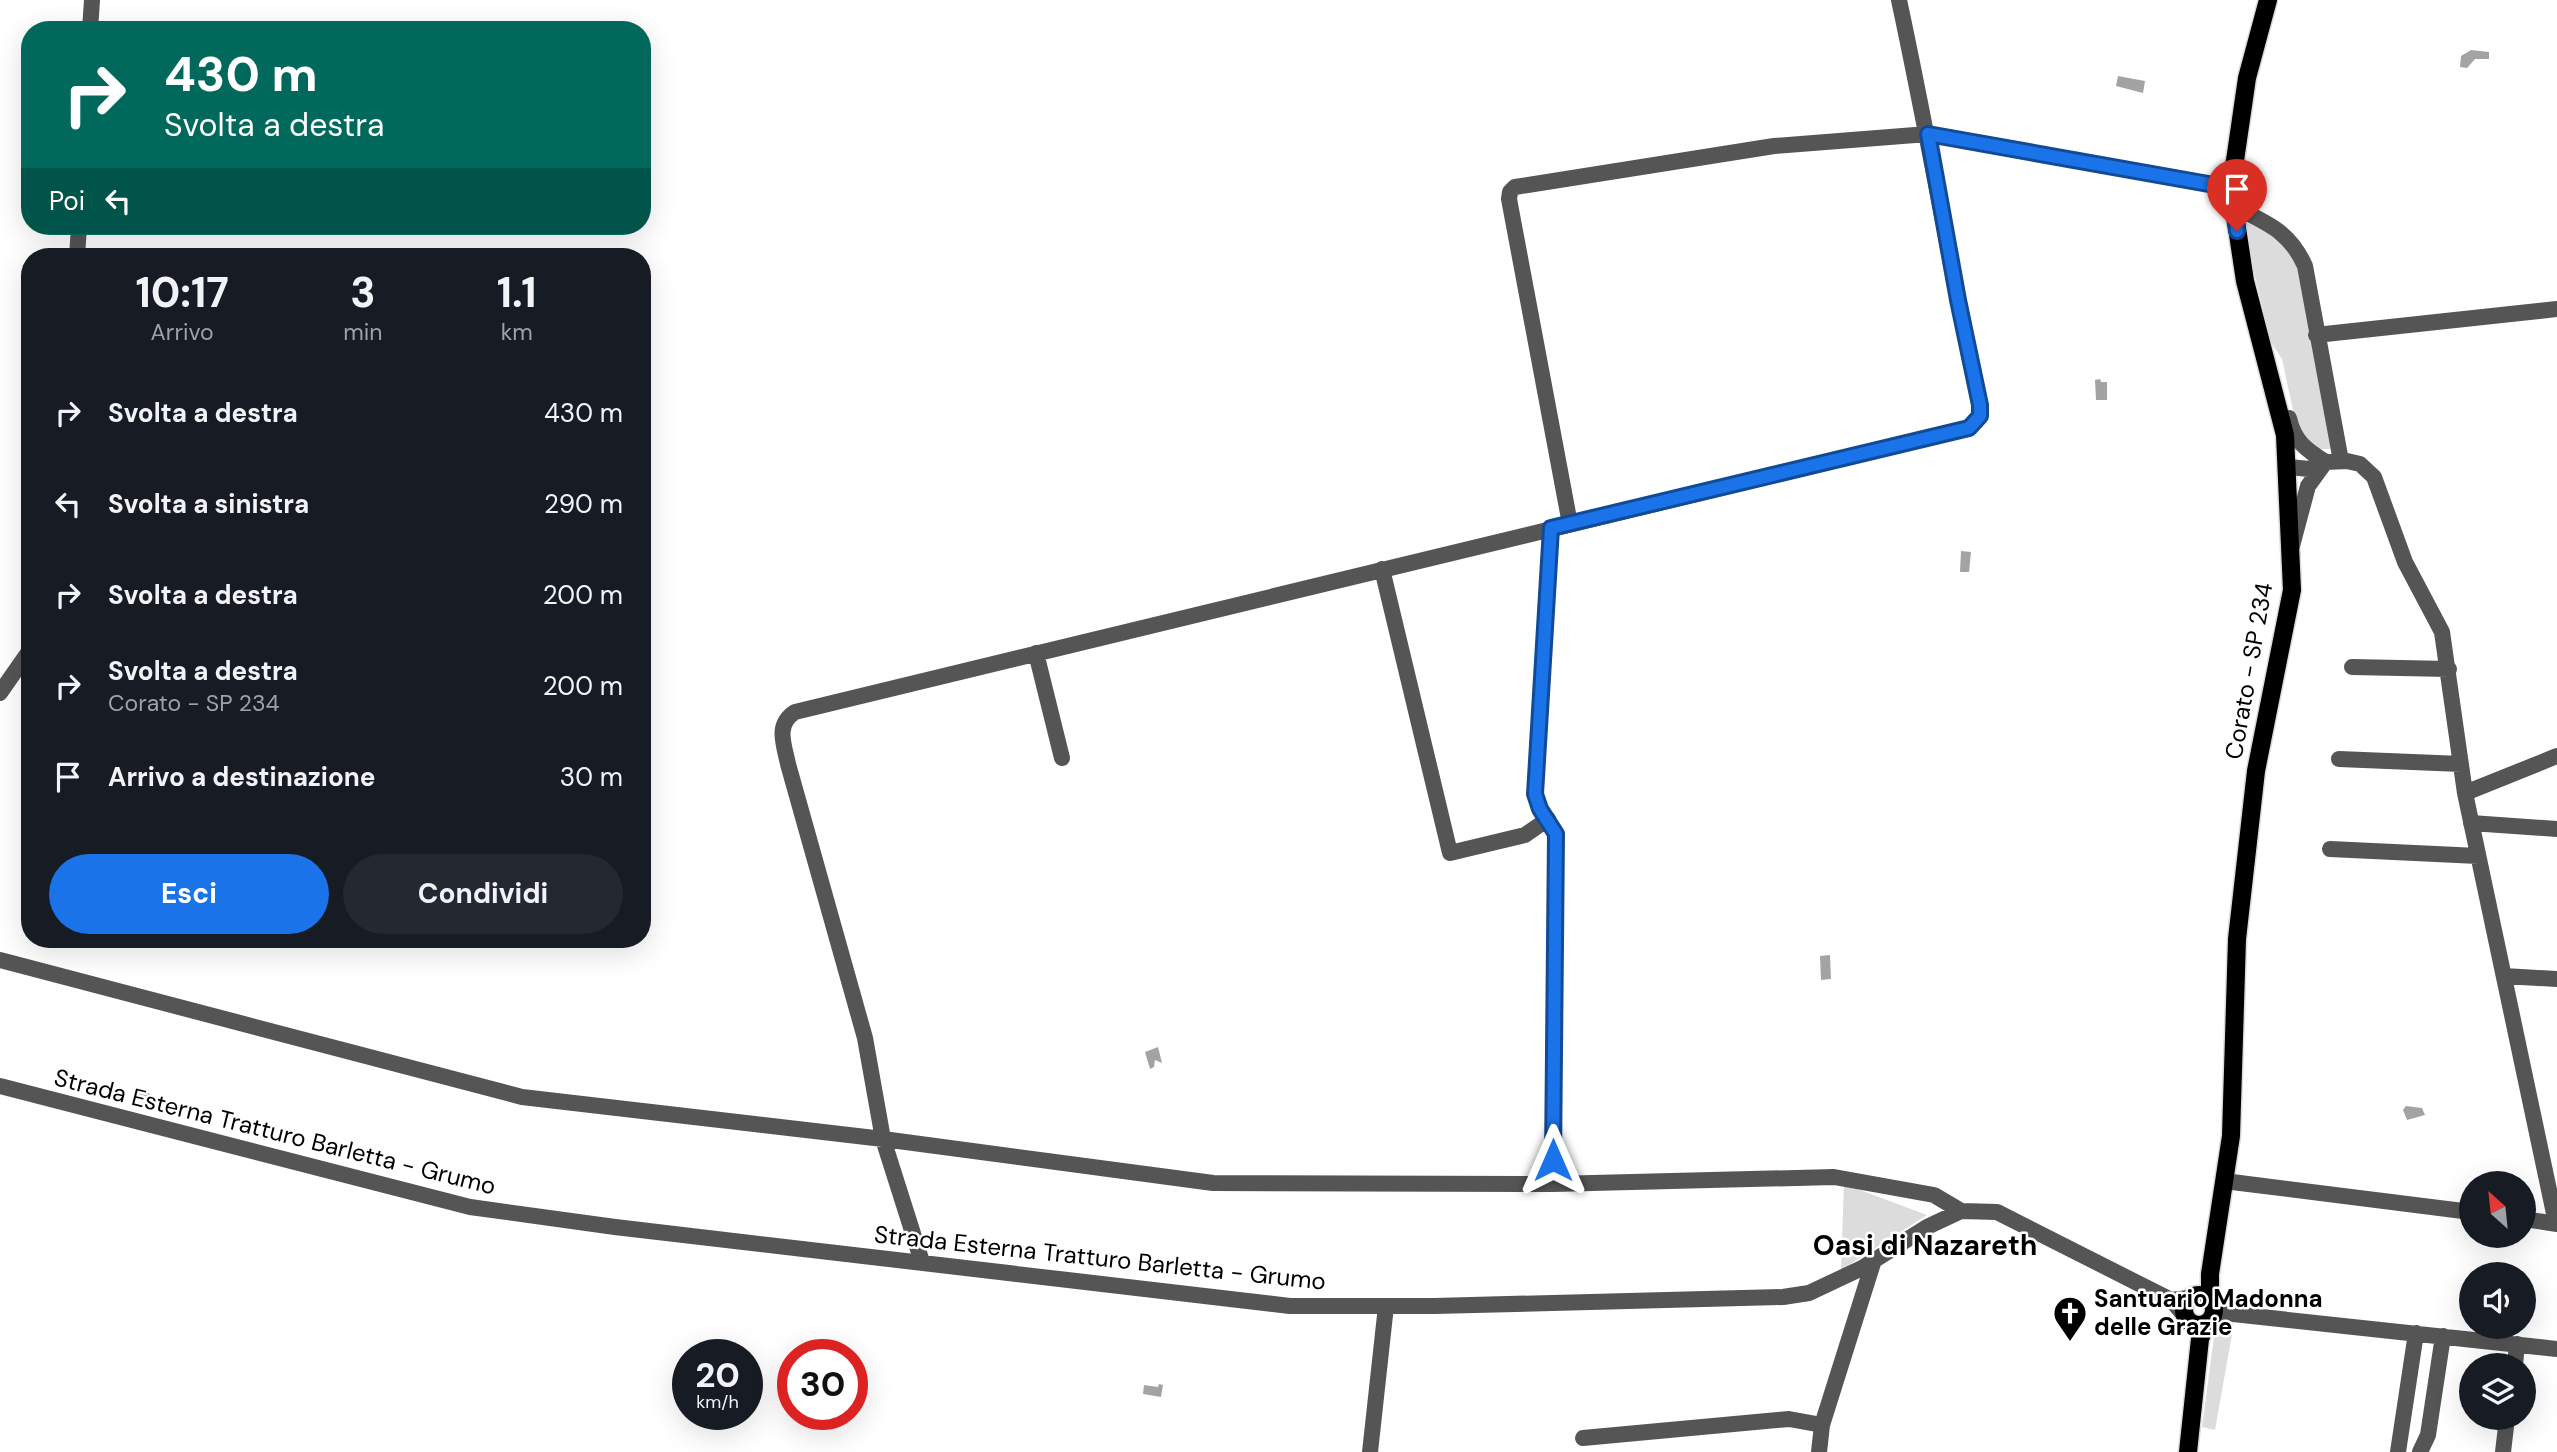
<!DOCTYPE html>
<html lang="it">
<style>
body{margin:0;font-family:"DM Sans",sans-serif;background:#242831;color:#f1f3f6;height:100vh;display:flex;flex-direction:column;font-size:26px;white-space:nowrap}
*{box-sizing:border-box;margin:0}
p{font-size:23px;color:#9ea1a6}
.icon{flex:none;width:38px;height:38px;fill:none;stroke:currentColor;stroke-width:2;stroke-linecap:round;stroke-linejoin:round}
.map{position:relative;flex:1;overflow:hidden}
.sheet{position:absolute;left:21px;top:248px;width:630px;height:700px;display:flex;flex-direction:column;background:#171b24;border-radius:28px;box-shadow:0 7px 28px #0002}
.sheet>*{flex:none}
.top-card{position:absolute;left:21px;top:21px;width:630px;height:214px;border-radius:28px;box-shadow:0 7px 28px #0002;background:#00695c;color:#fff;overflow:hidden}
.needle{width:46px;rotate:333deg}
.tools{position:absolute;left:2459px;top:1171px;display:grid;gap:14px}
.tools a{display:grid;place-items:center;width:77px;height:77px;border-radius:50%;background:#171b24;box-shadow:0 7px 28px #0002;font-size:35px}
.speed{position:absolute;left:672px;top:1339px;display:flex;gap:14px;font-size:35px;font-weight:700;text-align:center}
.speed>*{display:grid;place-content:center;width:91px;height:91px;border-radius:50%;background:#171b24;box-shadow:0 7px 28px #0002;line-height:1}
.speed small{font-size:18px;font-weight:400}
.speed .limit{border:10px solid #d22;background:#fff;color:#111}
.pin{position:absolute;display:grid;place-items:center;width:60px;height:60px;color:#fff;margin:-72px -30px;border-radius:50% 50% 50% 0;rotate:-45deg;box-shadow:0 0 7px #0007}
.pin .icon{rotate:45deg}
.me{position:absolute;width:77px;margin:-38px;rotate:0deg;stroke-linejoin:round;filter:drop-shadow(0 0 5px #0008)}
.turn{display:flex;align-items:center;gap:24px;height:147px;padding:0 28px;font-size:32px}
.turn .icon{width:91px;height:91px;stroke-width:2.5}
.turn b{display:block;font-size:49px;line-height:60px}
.then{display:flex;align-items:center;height:66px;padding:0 28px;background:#0003;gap:14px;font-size:26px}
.eta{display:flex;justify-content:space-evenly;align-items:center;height:119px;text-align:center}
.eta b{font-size:42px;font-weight:700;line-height:49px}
.button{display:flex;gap:14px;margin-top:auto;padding:14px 28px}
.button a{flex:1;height:80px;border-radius:42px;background:#1a73e8;color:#fff;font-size:28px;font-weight:700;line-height:80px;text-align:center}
.button a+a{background:#242831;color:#f1f3f6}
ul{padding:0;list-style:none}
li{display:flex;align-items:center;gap:21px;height:91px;padding:0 28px}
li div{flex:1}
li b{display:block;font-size:26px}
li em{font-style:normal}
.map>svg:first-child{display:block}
</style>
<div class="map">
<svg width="2557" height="1452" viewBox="0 0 2557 1452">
<rect width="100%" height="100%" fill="#fff"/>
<path fill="#dcdcdc" d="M2242 222C2268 227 2286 245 2299 268L2331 449H2315L2298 434 2282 359 2271 342Z
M1844 1184 1927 1215 1841 1270Z
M2216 1321 2234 1323 2215 1430 2202 1427Z"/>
<path fill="#a3a3a3" d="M2471 50 2489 52V59H2475L2467 68 2460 67 2461 56Z
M2118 76 2145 81 2143 93 2116 86Z
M2100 379 2101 382H2107V400H2096L2095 380Z
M1961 551 1971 552 1969 572H1960Z
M1830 955 1831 979 1821 980 1820 956Z
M1158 1047 1162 1063 1155 1060 1154 1067 1150 1069 1145 1052Z
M141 1089 152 1095V1101L137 1100 135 1093Z
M2406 1106 2422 1108 2425 1115 2407 1120 2403 1110Z
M1159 1384 1163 1385 1161 1397 1143 1394 1144 1385 1158 1387Z"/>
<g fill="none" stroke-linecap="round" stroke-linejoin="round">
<defs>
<path id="major" d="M2184 1310a15 15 0 1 1 30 0a15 15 0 1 1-30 0Z
M2210 1299V1274L2231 1136 2237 939 2256 771 2292 590 2285 435 2245 281 2231 188 2247 78 2268 0
M2188 1452 2200 1339 2206 1324"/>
</defs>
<use href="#major" stroke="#dbdbdb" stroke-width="21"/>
<path stroke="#555" stroke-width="16" d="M90 30 92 0
M2233 206C2266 223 2289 230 2305 266L2341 461
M77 257 79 226
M2316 335 2557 309
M2289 418C2294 441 2306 450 2326 462
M2289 467 2309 469 2326 462 2347 461 2360 464 2374 477 2405 562 2442 632 2465 793 2556 1223
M1570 524 1509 199 1510 192 1515 187 1774 146 1928 134 2231 188
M1551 528 1535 795 1540 809 1556 834 1553 1184
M2292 546 2308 486 2324 464
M1382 569 1450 853 1525 835 1548 819
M1036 653 1062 758
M2352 667 2449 669
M0 693 30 650
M2339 759 2461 764
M2465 793 2557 756
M2471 823 2557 829
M2330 849 2478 856
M0 960 522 1097 883 1139 1213 1183 1553 1184 1834 1177 1934 1195 1961 1211
M2504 976 2557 979
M0 1086 470 1207 615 1227 1290 1306H1434L1783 1297 1809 1293 1862 1268 1927 1227 1961 1211 1997 1212 2171 1300 2185 1316
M2224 1181 2471 1212
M2524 1219 2557 1224
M922 1262 883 1139 865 1038 788 764C784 744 775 725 795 712L1969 428 1980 416V405C1951 270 1928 135 1899 0
M2171 1300 2189 1298
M2212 1318 2224 1313 2557 1349
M2515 1365 2517 1344
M1583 1438 1789 1419 1822 1425
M1370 1452 1386 1306
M1819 1452 1822 1425 1874 1260
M2398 1452 2416 1333
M2420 1452 2428 1435 2443 1336
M2503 1452 2507 1418"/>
<use href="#major" stroke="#000" stroke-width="18"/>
</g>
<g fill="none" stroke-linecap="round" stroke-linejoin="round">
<defs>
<path id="route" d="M1553 1160 1556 834 1540 809 1535 794 1551 528 1969 428 1980 416V405L1958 300 1928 134 2231 188 2237 231"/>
</defs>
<use href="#route" stroke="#114b97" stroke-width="18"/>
<use href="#route" stroke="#1a73e8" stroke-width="12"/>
</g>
<defs>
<symbol id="church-pin" viewBox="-11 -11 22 30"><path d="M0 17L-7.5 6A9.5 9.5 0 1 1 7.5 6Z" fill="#000" stroke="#fff"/><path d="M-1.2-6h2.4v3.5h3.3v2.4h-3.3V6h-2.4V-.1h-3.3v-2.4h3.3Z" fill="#fff"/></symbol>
</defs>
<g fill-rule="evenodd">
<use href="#church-pin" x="2051" y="1294" width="38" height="52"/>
</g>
<g text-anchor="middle" stroke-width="5" stroke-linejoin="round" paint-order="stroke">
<g font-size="24" fill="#000" stroke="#fff">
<text transform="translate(2249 671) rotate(-80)" y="8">Corato - SP 234</text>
<text transform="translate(275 1132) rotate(14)" y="8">Strada Esterna Tratturo Barletta - Grumo</text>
<text transform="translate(1100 1258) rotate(6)" y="8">Strada Esterna Tratturo Barletta - Grumo</text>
</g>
<g font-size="24" font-weight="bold" fill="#000" stroke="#fff" text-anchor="start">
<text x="2094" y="1307">Santuario Madonna<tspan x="2094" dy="28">delle Grazie</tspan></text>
</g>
<g font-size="28" font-weight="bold" fill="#000" stroke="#fff">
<text x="1925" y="1255">Oasi di Nazareth</text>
</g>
</g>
</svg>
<div class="tools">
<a><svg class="needle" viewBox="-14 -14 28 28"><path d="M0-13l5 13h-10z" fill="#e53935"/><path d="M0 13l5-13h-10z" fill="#9ea1a6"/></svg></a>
<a><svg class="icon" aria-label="sound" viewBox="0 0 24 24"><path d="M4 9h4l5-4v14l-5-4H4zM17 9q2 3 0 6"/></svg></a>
<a><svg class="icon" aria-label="layers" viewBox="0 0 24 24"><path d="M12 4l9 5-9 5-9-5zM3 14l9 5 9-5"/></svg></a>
</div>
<div class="speed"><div>20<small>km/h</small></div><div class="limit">30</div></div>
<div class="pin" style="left:2237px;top:231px;background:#d93025"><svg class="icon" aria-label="arrive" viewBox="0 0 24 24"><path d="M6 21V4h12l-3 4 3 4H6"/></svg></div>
<svg class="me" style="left:1553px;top:1160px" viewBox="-20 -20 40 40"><path d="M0-17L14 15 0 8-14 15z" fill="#1a73e8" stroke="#fff" stroke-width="4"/></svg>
<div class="top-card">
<div class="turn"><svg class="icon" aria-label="right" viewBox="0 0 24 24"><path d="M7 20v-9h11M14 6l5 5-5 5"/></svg><div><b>430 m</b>Svolta a destra</div></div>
<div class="then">Poi<svg class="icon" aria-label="left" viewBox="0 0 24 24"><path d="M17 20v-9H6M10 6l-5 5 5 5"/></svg></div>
</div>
<section class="sheet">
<div class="eta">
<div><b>10:17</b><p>Arrivo</p></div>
<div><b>3</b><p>min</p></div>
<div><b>1.1</b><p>km</p></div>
</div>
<ul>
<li><svg class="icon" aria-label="right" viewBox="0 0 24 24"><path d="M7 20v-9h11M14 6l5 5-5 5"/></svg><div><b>Svolta a destra</b></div><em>430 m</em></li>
<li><svg class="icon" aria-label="left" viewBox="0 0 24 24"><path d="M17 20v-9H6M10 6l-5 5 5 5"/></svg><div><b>Svolta a sinistra</b></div><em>290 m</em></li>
<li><svg class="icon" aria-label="right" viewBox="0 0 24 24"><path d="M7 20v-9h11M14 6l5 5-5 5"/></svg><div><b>Svolta a destra</b></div><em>200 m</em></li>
<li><svg class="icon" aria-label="right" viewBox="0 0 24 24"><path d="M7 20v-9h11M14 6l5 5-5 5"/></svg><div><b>Svolta a destra</b><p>Corato - SP 234</p></div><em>200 m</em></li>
<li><svg class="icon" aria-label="arrive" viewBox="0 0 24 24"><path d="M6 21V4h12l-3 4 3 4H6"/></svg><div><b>Arrivo a destinazione</b></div><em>30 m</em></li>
</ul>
<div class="button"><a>Esci</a><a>Condividi</a></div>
</section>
</div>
